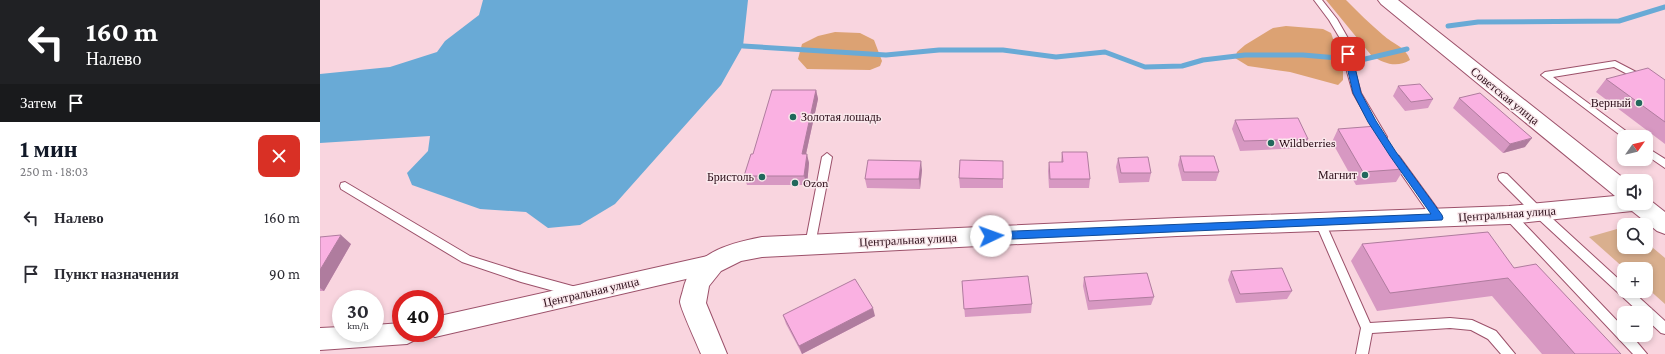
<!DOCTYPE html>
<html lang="ru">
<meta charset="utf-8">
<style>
body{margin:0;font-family:"Crimson Pro",serif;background:#f7f7f7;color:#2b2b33;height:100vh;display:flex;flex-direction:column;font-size:15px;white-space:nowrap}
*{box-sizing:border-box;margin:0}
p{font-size:13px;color:#7c7c81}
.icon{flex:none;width:22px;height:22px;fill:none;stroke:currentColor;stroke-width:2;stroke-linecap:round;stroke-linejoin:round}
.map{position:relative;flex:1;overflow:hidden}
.panel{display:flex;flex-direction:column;background:#fff;width:320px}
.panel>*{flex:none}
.top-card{background:#202124;color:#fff;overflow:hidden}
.needle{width:26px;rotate:56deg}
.tools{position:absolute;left:1297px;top:130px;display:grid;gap:8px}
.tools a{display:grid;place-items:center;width:36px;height:36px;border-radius:8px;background:#fff;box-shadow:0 2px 6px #0003;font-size:20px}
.speed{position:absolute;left:12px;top:290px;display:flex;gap:8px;font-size:20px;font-weight:700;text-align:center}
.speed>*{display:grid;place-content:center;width:52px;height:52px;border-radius:50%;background:#fff;box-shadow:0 2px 6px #0003;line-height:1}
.speed small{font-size:10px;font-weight:400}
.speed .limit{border:6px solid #d22;background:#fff;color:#111}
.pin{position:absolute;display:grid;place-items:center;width:34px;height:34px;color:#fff;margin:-17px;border-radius:8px;box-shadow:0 2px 6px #0006}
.me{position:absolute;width:44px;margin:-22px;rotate:87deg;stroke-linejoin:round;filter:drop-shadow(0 0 3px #0008)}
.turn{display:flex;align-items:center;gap:14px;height:84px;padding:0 20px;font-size:18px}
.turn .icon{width:52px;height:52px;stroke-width:2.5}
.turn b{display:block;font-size:28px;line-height:34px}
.then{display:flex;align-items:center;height:38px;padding:0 20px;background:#0003;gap:8px;font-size:15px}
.round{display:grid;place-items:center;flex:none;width:42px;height:42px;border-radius:8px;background:#f7f7f7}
.summary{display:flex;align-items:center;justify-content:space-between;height:68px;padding:0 20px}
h1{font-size:24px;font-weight:700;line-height:30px;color:#111827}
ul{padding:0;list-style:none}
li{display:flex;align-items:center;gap:12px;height:56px;padding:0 20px}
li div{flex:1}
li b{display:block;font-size:15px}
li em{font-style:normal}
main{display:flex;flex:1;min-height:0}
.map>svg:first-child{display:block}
</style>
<main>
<section class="panel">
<div class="top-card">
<div class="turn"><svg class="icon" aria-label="left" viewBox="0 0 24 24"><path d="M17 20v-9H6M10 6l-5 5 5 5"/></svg><div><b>160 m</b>Налево</div></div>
<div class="then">Затем<svg class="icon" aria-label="arrive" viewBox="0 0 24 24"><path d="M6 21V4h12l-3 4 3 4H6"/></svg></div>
</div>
<div class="summary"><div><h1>1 мин</h1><p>250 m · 18:03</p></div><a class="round" style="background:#d93025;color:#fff"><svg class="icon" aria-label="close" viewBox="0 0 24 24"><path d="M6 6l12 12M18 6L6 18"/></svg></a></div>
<ul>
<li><svg class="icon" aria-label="left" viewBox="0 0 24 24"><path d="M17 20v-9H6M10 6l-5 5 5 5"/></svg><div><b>Налево</b></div><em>160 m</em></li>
<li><svg class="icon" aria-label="arrive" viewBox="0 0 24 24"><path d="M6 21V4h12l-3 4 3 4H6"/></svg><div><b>Пункт назначения</b></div><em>90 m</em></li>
</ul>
</section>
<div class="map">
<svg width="1345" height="354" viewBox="0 0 1345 354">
<rect width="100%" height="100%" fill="#f9d5df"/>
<path fill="#d9af8e" d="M1304 227V247H1326V242L1345 258V304L1326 287V269H1305L1269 237Z"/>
<path fill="#dca273" d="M1006 0H1026C1038 12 1050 24 1063 35 1073 44 1086 47 1090 60 1077 68 1064 64 1051 55Z
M966 26 1003 29 1011 33 1023 67V80L1018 85 970 72 928 66 915 58 917 52 925 45 953 28Z
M515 32 540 33 554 40 562 61 560 66 550 70 487 69 478 59 482 44 498 36Z"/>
<path fill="#69aad6" d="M163 0H428L423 46 401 85 295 204 260 225 228 228 206 212 160 209 92 185 87 173 108 151 110 136 0 143V74L70 67 117 52 125 41 159 15Z"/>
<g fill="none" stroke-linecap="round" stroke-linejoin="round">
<path stroke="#69aad6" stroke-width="5" d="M1128 26 1158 22 1299 21 1345 7
M423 46 566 55 619 50H683L736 57 785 52 825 67 862 66 883 60 925 55H983L1041 60 1087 49"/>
<defs>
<path id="lane" d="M994 0H1002L1017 19 1029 40 1034 68 1041 93 1067 137 1065 139H1059L1033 93 1026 68 1021 40 1009 20Z
M1295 61 1345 87V94L1294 67 1233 77 1314 137 1304 138 1221 75 1225 72Z
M1326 147 1345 159V168L1326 155Z
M507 153 512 157 495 245 494 248 490 249 486 248 485 245 502 157Z
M1076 155 1079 156 1122 215 1123 218 1122 221 1118 222 1114 221 1073 162 1071 159Z
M1183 173 1187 174 1222 209 1304 284V291H1312L1345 321V334L1341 333 1326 319V313H1320L1214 215 1179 180 1178 177 1179 174Z
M25 182 150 256 201 272 256 287 260 289 262 292 260 295 256 297 201 282 142 262 21 189 20 186 21 183Z
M1189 211 1193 212 1304 328V335H1311L1327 354H1313L1185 218 1184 215 1185 212Z
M1000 218 1004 219 1005 222 1050 323 1130 318 1152 320 1176 331 1195 354H1181L1168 339 1151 330 1130 328 1052 333 1048 354H1036L1041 328 995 222 996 219Z"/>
<path id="street" d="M392 255 400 258 403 264 400 270 392 273 115 337 106 333H115V317Z
M81 323V333H99L95 340 87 344 0 350V328L21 327V333H55V325Z"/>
<path id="secondary" d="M1058 0H1078L1307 181H1304V203H1326V197L1345 212V234L1337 231 1312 211 1189 224 857 236 442 257 421 261 401 271 389 286 386 303 407 354H381C377 344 361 310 360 302 360 299 362 294 363 290 371 253 410 243 442 237L857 218 1189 206 1295 196 1061 4Z"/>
</defs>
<use href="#lane" stroke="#9c516a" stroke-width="2"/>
<use href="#street" stroke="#9c516a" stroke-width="2"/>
<use href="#secondary" stroke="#9c516a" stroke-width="2"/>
<use href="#lane" fill="#fff" fill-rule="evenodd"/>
<use href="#street" fill="#fff" fill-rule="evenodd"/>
<use href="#secondary" fill="#fff" fill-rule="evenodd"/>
</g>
<path fill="#d798c2" d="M1286 79 1345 80V144L1276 92Z
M1078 86 1113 99 1108 108 1085 111 1073 96Z
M496 90 498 99 486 154 489 163 487 185H427L424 176 433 154Z
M1139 98 1205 147 1183 153 1133 108Z
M915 120 988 139 984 148 920 151 912 129Z
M1018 129 1084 169 1076 182 1036 185 1012 142Z
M742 152 770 179 769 188H729L728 171 729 162H741Z
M860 156 899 172 896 181H862L858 165Z
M798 158 831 173 829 182 799 183 796 167Z
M683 161V188H640L639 178Z
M602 170 600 189 547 188 545 179Z
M0 237 31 244 4 291H0Z
M1042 244 1194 268 1301 354H1222L1172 296 1057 311 1031 261Z
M911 271 972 291 967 299 916 303 908 280Z
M764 277 834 297 831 305 768 310 763 286Z
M642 281 712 304 711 313 645 317Z
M463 315 555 316 482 354 466 324Z"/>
<path fill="#af7c9e" d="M496 90 498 99 484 163 482 154Z
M1212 138 1205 147 1183 153 1190 144Z
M487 154 489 163 487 185 484 176Z
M601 161 602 170 600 189 599 179Z
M21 235 31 244 4 291 0 288V270Z
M553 308 555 316 482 354 479 346Z"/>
<path fill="#fab1e2" stroke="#af7c9e" d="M1328 68 1345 80V122L1286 79Z
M1100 84 1113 99 1091 102 1078 86Z
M452 90H496L482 154H487L484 176H424L431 154H433Z
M1160 93 1212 138 1190 144 1139 98Z
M978 118 988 139 924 141 915 120Z
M1057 126 1084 169 1043 172 1018 129Z
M742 152H767L770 179H730L729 162H743Z
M860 156H894L899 172H864Z
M828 157 831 173H801L798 158Z
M548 160 601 161 599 179H545Z
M640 160 683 161V179L639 178Z
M1168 232 1194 268 1216 264 1301 354H1255L1188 278 1070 293 1042 244Z
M21 235 0 270V237Z
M962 268 972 291 920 294 911 271Z
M827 273 834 297 769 301 764 277Z
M708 276 712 304 644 309 642 281Z
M535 279 553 308 479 346 463 315Z"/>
<path fill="#1a73e8" stroke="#114b97" d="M1028 51 1032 54 1041 93 1056 121 1076 152 1122 215 1123 218 1122 220 671 240 668 238 667 236 668 233 671 232 1111 214 1070 156 1048 122 1033 93 1024 54Z"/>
<g fill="#21685c" stroke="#fae8ec" stroke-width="1.5">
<circle cx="1319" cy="103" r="4"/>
<circle cx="473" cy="117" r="4"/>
<circle cx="951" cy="143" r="4"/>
<circle cx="1045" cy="175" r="4"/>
<circle cx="442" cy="177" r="4"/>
<circle cx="475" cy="183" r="4"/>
</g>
<g text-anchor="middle" stroke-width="3" stroke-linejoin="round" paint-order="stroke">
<g font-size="12" fill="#2b0d18" stroke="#fae8ec">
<text transform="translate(1185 96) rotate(39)" y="4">Советская улица</text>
<text transform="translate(1187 214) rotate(-4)" y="4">Центральная улица</text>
<text transform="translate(588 240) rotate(-3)" y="4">Центральная улица</text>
<text transform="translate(271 292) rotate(-13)" y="4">Центральная улица</text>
</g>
<g font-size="12" fill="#2b0d18" stroke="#fae8ec" text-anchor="end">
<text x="1311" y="107">Верный</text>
<text x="481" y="121" text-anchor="start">Золотая лошадь</text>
<text x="959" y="147" text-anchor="start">Wildberries</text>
<text x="1037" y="179">Магнит</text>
<text x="434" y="181">Бристоль</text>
<text x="483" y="187" text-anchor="start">Ozon</text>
</g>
</g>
</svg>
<div class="tools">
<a><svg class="needle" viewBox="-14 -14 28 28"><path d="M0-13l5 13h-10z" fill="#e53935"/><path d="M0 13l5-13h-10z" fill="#7c7c81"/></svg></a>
<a><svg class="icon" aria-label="sound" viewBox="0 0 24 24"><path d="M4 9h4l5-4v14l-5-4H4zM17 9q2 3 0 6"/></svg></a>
<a><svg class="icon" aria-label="search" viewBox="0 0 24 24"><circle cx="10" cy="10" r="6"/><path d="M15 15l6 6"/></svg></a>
<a>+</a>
<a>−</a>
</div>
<div class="speed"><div>30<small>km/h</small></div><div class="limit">40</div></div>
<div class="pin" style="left:1028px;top:54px;background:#d93025"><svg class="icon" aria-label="arrive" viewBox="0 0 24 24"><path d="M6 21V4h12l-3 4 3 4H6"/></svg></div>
<svg class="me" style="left:671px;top:236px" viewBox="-20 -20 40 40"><circle r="19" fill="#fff"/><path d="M0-13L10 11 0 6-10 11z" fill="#1a73e8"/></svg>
</div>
</main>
